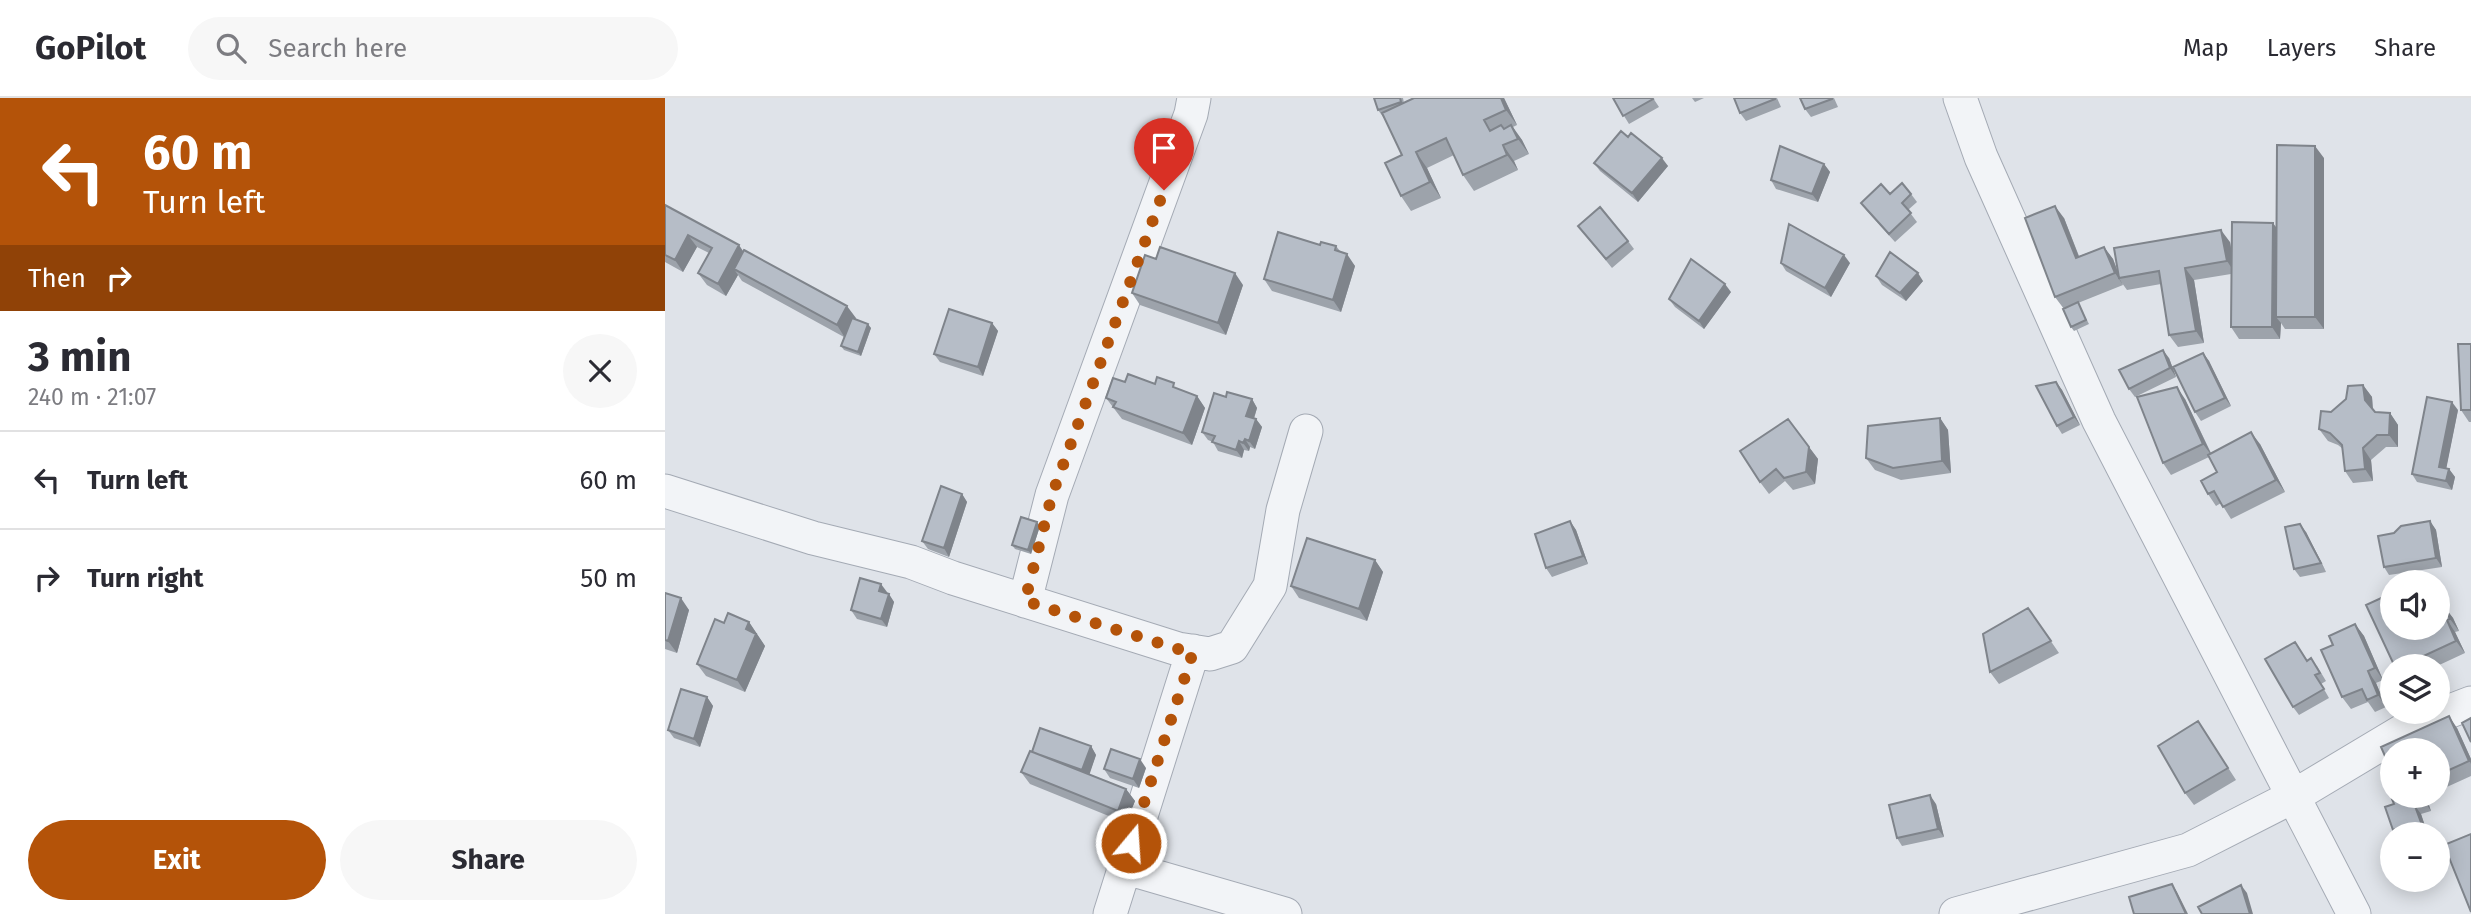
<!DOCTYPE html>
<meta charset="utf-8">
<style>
body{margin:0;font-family:"Fira Sans",sans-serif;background:#f7f7f7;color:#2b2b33;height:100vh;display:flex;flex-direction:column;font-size:26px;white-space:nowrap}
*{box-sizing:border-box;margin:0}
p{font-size:23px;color:#7c7c81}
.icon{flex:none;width:38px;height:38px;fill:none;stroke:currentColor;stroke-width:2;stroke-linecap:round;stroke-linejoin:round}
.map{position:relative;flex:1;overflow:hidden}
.side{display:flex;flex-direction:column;background:#fff;width:665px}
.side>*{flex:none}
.hud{background:#b45309;color:#fff;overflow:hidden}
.buttons{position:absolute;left:1715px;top:472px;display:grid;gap:14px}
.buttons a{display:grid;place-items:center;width:70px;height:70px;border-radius:50%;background:#fff;box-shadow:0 4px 18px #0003;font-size:35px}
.pin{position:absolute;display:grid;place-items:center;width:60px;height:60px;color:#fff;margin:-72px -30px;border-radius:50% 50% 50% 0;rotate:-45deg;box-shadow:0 0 7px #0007}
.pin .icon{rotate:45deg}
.me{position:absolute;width:77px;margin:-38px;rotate:18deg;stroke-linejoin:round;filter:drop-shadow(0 0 5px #0008)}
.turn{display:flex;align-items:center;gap:24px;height:147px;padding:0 28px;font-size:32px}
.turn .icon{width:91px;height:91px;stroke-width:2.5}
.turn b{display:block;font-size:49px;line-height:60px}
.then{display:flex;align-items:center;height:66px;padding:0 28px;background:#0003;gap:14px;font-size:26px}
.round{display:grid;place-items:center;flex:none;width:74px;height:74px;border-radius:37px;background:#f7f7f7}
.summary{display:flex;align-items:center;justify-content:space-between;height:119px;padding:0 28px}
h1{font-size:42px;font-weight:700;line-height:52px}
.primary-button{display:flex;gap:14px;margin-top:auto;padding:14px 28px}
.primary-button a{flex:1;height:80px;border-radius:42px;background:#b45309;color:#fff;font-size:28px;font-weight:700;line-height:80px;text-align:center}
.primary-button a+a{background:#f7f7f7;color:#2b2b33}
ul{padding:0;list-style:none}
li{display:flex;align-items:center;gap:21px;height:98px;padding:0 28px;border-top:2px solid #e1e1e2}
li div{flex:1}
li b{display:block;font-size:26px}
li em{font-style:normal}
header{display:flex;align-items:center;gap:42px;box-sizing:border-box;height:98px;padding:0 35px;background:#fff;border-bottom:2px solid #e1e1e2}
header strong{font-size:33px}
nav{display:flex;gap:38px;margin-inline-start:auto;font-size:24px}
.search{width:490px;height:63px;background:#f7f7f7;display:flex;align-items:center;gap:18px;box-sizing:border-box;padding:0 24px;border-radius:38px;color:#7c7c81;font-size:26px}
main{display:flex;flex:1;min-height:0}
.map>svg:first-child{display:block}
</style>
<header>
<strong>GoPilot</strong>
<div class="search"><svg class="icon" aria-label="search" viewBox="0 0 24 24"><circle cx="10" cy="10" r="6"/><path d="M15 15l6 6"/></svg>Search here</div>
<nav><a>Map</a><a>Layers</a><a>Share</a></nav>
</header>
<main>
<section class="side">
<div class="hud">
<div class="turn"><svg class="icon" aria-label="left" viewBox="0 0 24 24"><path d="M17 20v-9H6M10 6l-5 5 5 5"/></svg><div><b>60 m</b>Turn left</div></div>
<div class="then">Then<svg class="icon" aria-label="right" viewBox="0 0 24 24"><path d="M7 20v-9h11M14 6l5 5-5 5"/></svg></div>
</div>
<div class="summary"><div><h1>3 min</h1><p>240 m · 21:07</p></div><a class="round"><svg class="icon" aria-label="close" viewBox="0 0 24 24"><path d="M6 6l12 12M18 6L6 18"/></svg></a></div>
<ul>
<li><svg class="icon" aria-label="left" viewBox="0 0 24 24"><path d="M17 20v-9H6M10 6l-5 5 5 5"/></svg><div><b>Turn left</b></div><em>60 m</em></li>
<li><svg class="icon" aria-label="right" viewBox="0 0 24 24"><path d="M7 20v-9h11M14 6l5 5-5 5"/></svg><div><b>Turn right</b></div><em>50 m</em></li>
</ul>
<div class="primary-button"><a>Exit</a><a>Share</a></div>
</section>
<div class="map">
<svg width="1806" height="816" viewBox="0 0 1806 816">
<rect width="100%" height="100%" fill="#dfe3e9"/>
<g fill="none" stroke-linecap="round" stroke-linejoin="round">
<defs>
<path id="minor" d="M1295 0 1316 59 1434 323 1689 816
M0 393 148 440 246 464 288 480 513 551 545 556 567 549 605 488 618 412 641 333
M360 503 387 397 526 16 529 0
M458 769 620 816
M445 816 528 553
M1291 816 1523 752 1629 698 1746 628 1806 605"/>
</defs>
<use href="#minor" stroke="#a4aab4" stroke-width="35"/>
<use href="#minor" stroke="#f2f4f7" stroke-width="33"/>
</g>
<path fill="#9da3ab" d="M709 0H738L739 5 749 0H839L852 27 848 29 857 42 864 56 849 63 853 72 809 93 798 77 789 57 762 70 776 100 746 113 736 98 737 57 719 20 713 12Z
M948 0H988L994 9 964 26Z
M1027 0H1039L1030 4Z
M1069 0H1112L1116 9 1081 23 1075 15Z
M1135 0H1169L1173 9 1146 19 1140 11Z
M963 39 1003 68 973 104 935 73 929 65Z
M1659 60V231H1620L1616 225 1615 241H1574L1566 229V176L1529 182 1539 245 1513 249 1504 237 1496 186 1462 192 1457 185 1458 187 1413 205 1424 226 1409 233 1406 229 1399 211 1390 199 1399 120 1414 158 1439 149 1448 161 1453 174 1565 144 1567 155 1611 129Z
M1159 66 1165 74 1153 104 1111 91 1106 82Z
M1225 96H1246L1252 104 1243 112 1252 124 1230 144 1202 113 1196 105Z
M0 107 206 230 196 258 179 252 176 248 179 239 77 183 73 177 61 198 42 187 33 175 44 155 32 149 18 174 0 164Z
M913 128 963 143 969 151 947 170Z
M655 147 671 148 675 153 690 168 676 214 607 193 599 181Z
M1116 165H1185L1166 199 1121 173Z
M1211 178 1258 183 1241 203 1217 187Z
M578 187 561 237 475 207 467 195Z
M1066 194 1039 231 1010 209 1004 201Z
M327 225 333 233 318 278 275 264 269 256Z
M1806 246V324H1804L1796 312Z
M1538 255 1544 263 1566 308 1536 323 1530 314Z
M1504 260 1511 279 1470 299 1464 291Z
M460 284 490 286 513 291 532 298 540 310 527 347 457 321 441 300Z
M1391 284 1397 292 1415 327 1397 336 1392 328Z
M1698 287 1707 299 1708 312 1710 314 1725 315 1733 327V349H1721L1706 362 1708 383 1688 385 1680 373 1678 351 1673 347 1663 343 1654 331 1666 314Z
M561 299 587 301 592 310 589 321H591L597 329 590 351 585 349 584 353 579 352 577 360 553 353 548 344 543 342 537 334Z
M1520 301 1546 355 1595 346 1620 394 1566 421 1556 405 1551 408 1543 396 1552 374 1544 359 1506 377 1498 365Z
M1793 312 1781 370 1784 371 1790 379 1787 392 1752 384 1747 376Z
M1275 320 1283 332 1286 375 1236 382 1210 372 1201 360Z
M1123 321 1153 361 1150 386 1128 392 1120 383 1104 396 1095 384Z
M297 396 302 404 284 459 263 451 257 443Z
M905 423 911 432 923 466 887 479 881 470Z
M1765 423 1771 432 1777 469 1724 477 1719 469 1729 435Z
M375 428 366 456 350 451 347 447Z
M1641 434 1661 474 1635 479 1629 471Z
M710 462 718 474 702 523 634 500 626 488Z
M222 494 229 504 222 529 192 521 186 512Z
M0 495 24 512 12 555 0 551Z
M1778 508 1788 520 1794 533 1790 534 1800 555 1770 569H1730Z
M1363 510 1394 555 1334 586 1325 574Z
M84 524 100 548 80 594 41 578 32 566 59 525Z
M1690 526 1699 538 1718 582 1711 585 1721 609 1710 614 1703 604 1686 611 1677 599 1668 547Z
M1630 544 1642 562 1652 568 1661 583 1656 586 1664 600 1634 617 1628 609Z
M42 599 48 608 35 649 9 640 3 632Z
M1533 623 1571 682 1529 707 1520 695Z
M1792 630 1806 661V678L1773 693V653Z
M426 648 431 657 424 676 461 691 470 703 461 725 365 686 356 674 367 654Z
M481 670 474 690 445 680 439 671Z
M1735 698H1761L1766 713 1756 716 1763 737H1746L1745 736 1742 737H1731L1728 732 1729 706Z
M1271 706 1279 739 1237 748 1232 740Z"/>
<path fill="#7f848b" d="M836 0H839L852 27 841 12Z
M846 27 857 42 864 56 853 41Z
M838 47 849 63 853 72 842 57Z
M1650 48 1659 60V231L1650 219Z
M751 54 762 70 776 100 765 84Z
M997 60 1003 68 973 104 967 95Z
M1159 66 1165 74 1153 104 1147 96Z
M1390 108 1399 120 1419 172 1411 160Z
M1608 125 1617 137 1611 219 1616 225 1615 241 1607 229Z
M1556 132 1565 144 1570 175 1562 163Z
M23 137 32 149 18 174 10 162Z
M74 147 82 159 69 171 73 177 61 198 53 186Z
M1439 149 1448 161 1455 180H1454L1458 187 1450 175Z
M682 156 690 168 676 214 668 202Z
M1179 157 1185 165 1166 199 1160 190Z
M1520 170 1529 182 1539 245 1531 233Z
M570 175 578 187 561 237 553 225Z
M1253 175 1258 183 1241 203 1235 195Z
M1060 186 1066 194 1039 231 1034 223Z
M182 208 191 220 180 240 172 227Z
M327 225 333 233 318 278 313 269Z
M203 226 206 230 196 258 193 254Z
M1498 252 1504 260 1511 279 1505 270Z
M1538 255 1544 263 1566 308 1560 300Z
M1391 284 1397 292 1415 327 1409 319Z
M1698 287 1707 299 1708 314 1700 302Z
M1512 289 1520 301 1547 358 1538 346Z
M532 298 540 310 527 347 518 335Z
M587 301 592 310 587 326 581 318Z
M1787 304 1793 312 1780 377 1774 369Z
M1725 315 1733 327V349L1724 337Z
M1275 320 1283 332 1286 375 1277 363Z
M591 321 597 329 590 351 584 343Z
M1586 334 1595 346 1620 394 1611 382Z
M580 341 585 349 584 353 578 345Z
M574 343 579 352 577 360 571 352Z
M1144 349 1153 361 1150 386 1141 374Z
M1698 350 1706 362 1708 383 1700 371Z
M1784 371 1790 379 1787 392 1781 383Z
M297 396 302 404 284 459 279 450Z
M905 423 911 432 923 466 918 458Z
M1765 423 1771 432 1777 469 1771 460Z
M372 424 375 428 366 456 363 452Z
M1635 426 1641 434 1661 474 1656 465Z
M710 462 718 474 702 523 694 511Z
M216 486 222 494 220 501 214 493Z
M224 496 229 504 222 529 216 521Z
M16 500 24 512 12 555 3 543Z
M1779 508 1788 520 1794 533 1785 521Z
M1782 522 1790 534 1800 555 1791 543Z
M84 524 100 548 80 594 72 582 81 531Z
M1690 526 1699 538 1718 582 1710 570Z
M1703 573 1711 585 1721 609 1713 597Z
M42 599 48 608 35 649 29 641Z
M1784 618 1792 630 1806 661V666Z
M426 648 431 657 423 681 417 672Z
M475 661 481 670 474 690 468 681Z
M461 691 470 703 461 725 453 713Z
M1265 697 1271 706 1279 739 1273 731Z
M1758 698 1761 699 1766 713 1760 704Z
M1750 708 1756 716 1763 737 1758 730Z
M1507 786 1512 794 1523 816H1521Z
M1576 787 1582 795 1588 816H1585Z"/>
<path fill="#b6bdc7" stroke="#7f848b" stroke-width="2" d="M709 0H735L736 4 713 12Z
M749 0H836L841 12 819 22 825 33 836 27 839 31 846 27 853 41 838 47 842 57 798 77 781 40 751 54 765 84 736 98 720 65 737 57 717 15Z
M948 0H987L988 1 958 18Z
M1069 0H1110V1L1075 15Z
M1135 0H1167V1L1140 11Z
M956 33 963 39 966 35 997 60 967 95 929 65Z
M1612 47 1650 48V219H1611Z
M1115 48 1159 66 1147 96 1106 82Z
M1237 85 1246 96 1237 105 1246 115 1224 136 1196 105 1216 86 1225 96Z
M0 107 74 147 53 186 33 175 47 150 23 137 10 162 0 157Z
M1390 108 1411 160 1439 149 1450 175 1390 199 1360 120Z
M935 109 963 143 941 161 913 128Z
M1567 124 1608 125 1607 229H1566Z
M1124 126 1179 157 1160 190 1116 165Z
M1556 132 1562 163 1520 170 1531 233 1504 237 1494 173 1454 180 1449 150Z
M613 134 655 147 656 144 671 148 670 152 682 156 668 202 599 181Z
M495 149 570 175 553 225 467 195 480 157 491 161Z
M79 152 182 208 172 227 69 171Z
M1225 154 1253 175 1235 195 1211 178Z
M1026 161 1060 186 1034 223 1004 201Z
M1413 204 1421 222 1406 229 1398 211Z
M284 211 327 225 313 269 269 256Z
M187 220 203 226 193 254 176 248Z
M1793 246H1806V312H1796Z
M1498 252 1505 270 1464 291 1454 272Z
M1538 255 1560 300 1530 314 1508 269Z
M463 276 490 286 492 279 509 285 508 289 532 298 518 335 448 309 451 304 441 300 448 280 460 284Z
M1391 284 1409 319 1392 328 1371 288Z
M1698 287 1700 302 1710 314 1725 315 1724 337H1712L1698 350 1700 371 1680 373 1677 347 1665 335 1654 331 1656 313 1666 314 1681 301 1683 288Z
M1512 289 1538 346 1498 365 1472 299Z
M562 294 587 301 581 318 591 321 584 343 580 341 578 345 574 343 571 352 547 344 550 338 537 334 549 295 561 299Z
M1762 299 1787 304 1774 369 1784 371 1781 383 1747 376Z
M1275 320 1277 363 1228 370 1201 360 1203 328Z
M1123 321 1144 349 1141 374 1119 380 1111 371 1095 384 1075 353Z
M1586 334 1611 382 1558 409 1549 393 1543 396 1536 383 1552 374 1543 357Z
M276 388 297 396 279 450 257 443Z
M356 419 372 424 363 452 347 447Z
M905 423 918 458 881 470 870 436Z
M1765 423 1771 460 1719 469 1713 438 1729 435 1736 428Z
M1635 426 1656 465 1629 471 1620 429Z
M642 440 710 462 694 511 626 488Z
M195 480 216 486 214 493 224 496 216 521 186 512Z
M0 495 16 500 3 543 0 542Z
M1727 495V530H1773V502L1776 509 1779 508 1785 521 1782 522 1791 543 1735 569H1730L1701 507Z
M1363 510 1386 543 1325 574 1318 536Z
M63 515 84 524 81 531 91 536 72 582 32 566 50 521 59 525Z
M1690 526 1710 570 1703 573 1713 597 1702 602 1697 591 1677 599 1656 552 1668 547 1664 538Z
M1630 544 1642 563 1646 560 1655 575 1650 577 1659 591 1628 609 1600 561Z
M16 591 42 599 29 641 3 632Z
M1784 618 1804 663 1773 677V653H1727V674L1716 649Z
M1806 620V644L1797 625Z
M1533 623 1563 670 1520 695 1493 648Z
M375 630 426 648 417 672 367 654Z
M446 651 475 661 468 681 439 671Z
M365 653 461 691 453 713 356 674Z
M1265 697 1273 731 1232 740 1224 707Z
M1735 698H1758L1760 704 1750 708 1758 730 1744 734 1742 727 1728 732 1720 709 1729 706 1727 701Z
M1806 736V814L1779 747Z
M1507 786 1521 816H1469L1464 799Z
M1576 787 1585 816H1537L1533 809Z"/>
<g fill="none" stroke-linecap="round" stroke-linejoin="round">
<path stroke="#b45309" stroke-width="12" stroke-dasharray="0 21.6" d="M466 745 528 554 513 551 360 503 387 397 499 92"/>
</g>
</svg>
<div class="buttons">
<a><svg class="icon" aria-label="sound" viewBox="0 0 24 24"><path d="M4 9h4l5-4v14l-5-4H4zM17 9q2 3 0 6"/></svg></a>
<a><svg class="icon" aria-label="layers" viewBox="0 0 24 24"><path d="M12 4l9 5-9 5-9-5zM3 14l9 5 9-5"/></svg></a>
<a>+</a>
<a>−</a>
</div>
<div class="pin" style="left:499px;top:92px;background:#d93025"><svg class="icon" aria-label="arrive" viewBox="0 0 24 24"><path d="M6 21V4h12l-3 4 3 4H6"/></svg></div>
<svg class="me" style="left:466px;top:745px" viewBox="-20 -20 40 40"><circle r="17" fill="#b45309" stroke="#fff" stroke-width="3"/><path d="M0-11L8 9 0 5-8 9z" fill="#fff"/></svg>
</div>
</main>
